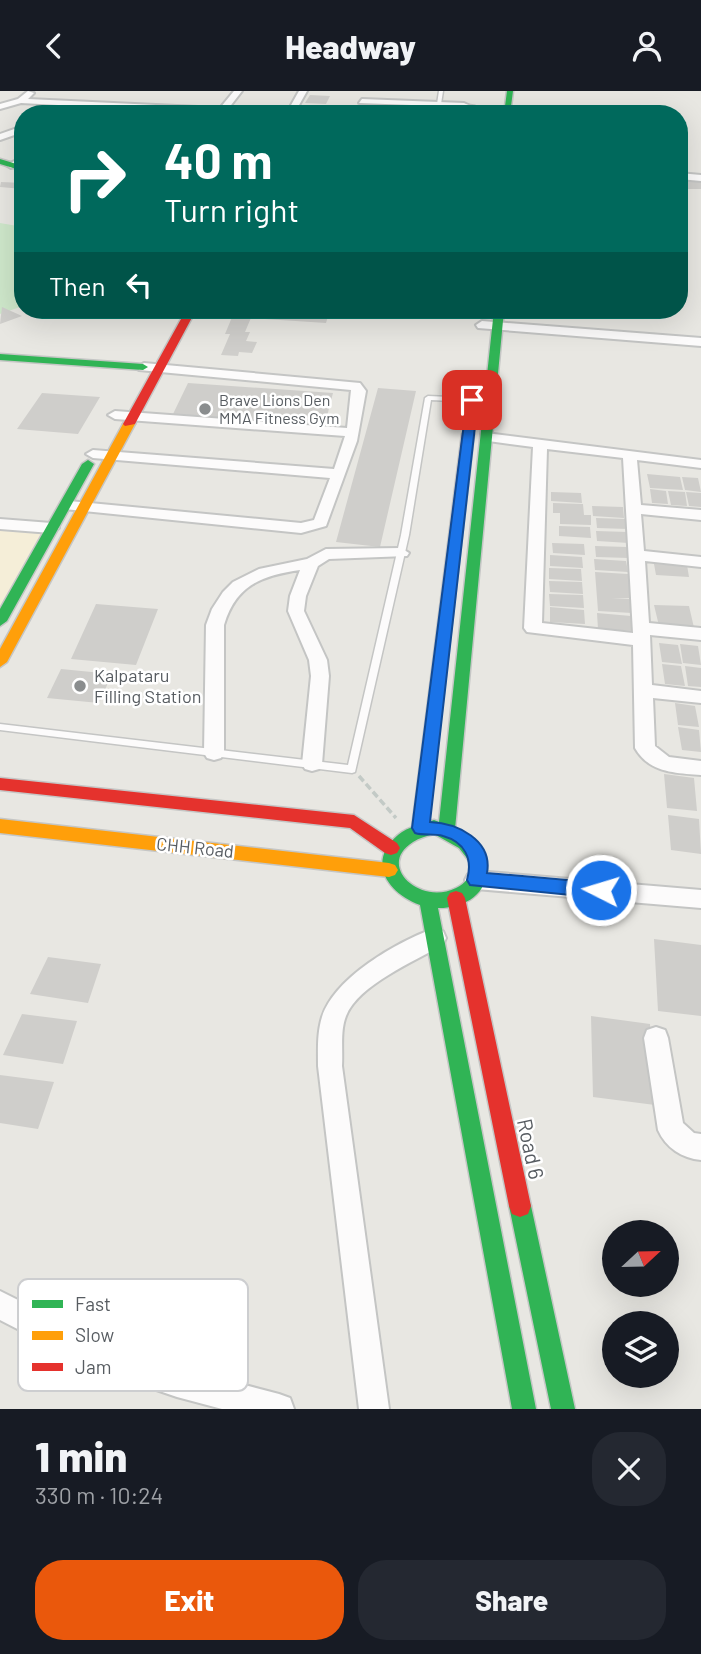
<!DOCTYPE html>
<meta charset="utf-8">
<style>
body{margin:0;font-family:Barlow,sans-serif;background:#242831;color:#f1f3f6;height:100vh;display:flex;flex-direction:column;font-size:26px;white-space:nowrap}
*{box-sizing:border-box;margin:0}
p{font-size:23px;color:#9ea1a6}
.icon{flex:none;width:38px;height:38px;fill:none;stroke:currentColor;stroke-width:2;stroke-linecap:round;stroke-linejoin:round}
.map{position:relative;height:1318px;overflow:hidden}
.details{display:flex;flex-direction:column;background:#171b24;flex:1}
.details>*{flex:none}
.banner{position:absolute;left:14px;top:14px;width:674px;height:214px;border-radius:28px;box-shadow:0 7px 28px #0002;background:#00695c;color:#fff;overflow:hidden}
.needle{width:46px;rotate:68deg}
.buttons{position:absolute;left:602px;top:1129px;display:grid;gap:14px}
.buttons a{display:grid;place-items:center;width:77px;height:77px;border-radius:50%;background:#171b24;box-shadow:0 7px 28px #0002;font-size:35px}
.pin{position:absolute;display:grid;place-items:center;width:60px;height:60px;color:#fff;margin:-30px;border-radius:14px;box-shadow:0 4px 10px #0006}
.me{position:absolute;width:77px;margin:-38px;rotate:275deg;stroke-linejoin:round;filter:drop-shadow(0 0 5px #0008)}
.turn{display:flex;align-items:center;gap:24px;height:147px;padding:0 35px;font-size:32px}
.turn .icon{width:91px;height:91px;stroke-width:2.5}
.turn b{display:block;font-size:49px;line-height:60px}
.then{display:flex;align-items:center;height:66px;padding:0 35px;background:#0003;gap:14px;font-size:26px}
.round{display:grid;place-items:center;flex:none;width:74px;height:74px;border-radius:28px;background:#242831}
.headline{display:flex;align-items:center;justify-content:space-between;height:119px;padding:0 35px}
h1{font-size:42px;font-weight:800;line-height:52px}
.primary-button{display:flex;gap:14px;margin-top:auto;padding:14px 35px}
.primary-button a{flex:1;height:80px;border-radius:28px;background:#ea580c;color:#fff;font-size:28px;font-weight:800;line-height:80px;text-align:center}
.primary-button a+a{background:#242831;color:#f1f3f6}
header{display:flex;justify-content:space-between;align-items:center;height:91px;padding:0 35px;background:#171b24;font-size:32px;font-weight:800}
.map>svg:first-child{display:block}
</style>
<header><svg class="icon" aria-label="back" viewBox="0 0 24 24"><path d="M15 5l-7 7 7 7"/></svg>Headway<svg class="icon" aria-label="person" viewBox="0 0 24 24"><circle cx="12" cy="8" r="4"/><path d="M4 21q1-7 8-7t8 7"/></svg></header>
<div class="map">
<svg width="701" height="1318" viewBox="0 0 701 1318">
<rect width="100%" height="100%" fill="#e8e7e2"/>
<path fill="#f5eed8" d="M0 431 45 435 0 515Z"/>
<path fill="#cee7ca" d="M0 132 23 136V215L0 223Z"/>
<path fill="#cfcecb" d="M310 4 330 5 326 13 305 12Z
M679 86 701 87V98H685L687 105H679Z
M1 91 23 92V98L0 96Z
M2 216 22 225 0 233Z
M235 219 253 222 245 241H250L246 250 257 251 252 262 239 261 238 265 221 264 230 243H225Z
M269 219 324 221 322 225H328L326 232 265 228Z
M188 292 333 302 325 333 173 323Z
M378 297 416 300 380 456 336 451Z
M42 302 100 306 78 343 17 338Z
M647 383 680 386 683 399 650 397Z
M682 386 698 387 701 401 685 399Z
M650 398 666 400 668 413 652 412Z
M668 400 685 401 687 415 671 414Z
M551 401 581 402 582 412 551 410Z
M686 401 701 402V416L689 415Z
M553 412 583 413 584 424H591V434L560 433V422H553Z
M592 415 623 416 624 427 593 425Z
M596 427 627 428 628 438 597 437Z
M559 435 590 436 591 447 559 445Z
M596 440 628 441 629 452 597 450Z
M552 452 584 453 585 464 553 462Z
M595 455 627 456 629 467 596 466Z
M550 464 582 466 583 477 550 475Z
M594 468 626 470 628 481 595 479Z
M654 473 687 474 689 486 656 484Z
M549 477 581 478 582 490 549 488Z
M595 481 628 483 631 507H612L631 508 632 522 598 520Z
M549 490 582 491 583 503 550 501Z
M549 503 583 504 584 517 550 515Z
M96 513 158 518 136 574 71 568Z
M654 514 689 515 695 541 660 539Z
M550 516 584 519 585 533 550 531Z
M597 522 631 525 633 540 598 538Z
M659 552 678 554 682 573 662 571Z
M680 553 698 555 701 574 683 572Z
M662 573 681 575 685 595 665 593Z
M685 575 701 577V596L688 595Z
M61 578 112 583 99 612 47 607Z
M675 612 695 615 699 636 678 634Z
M678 636 699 639 701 661 682 659Z
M664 683 694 687 697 720 667 717Z
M668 724 699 728 701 763 671 759Z
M654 848 701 854V925L658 920Z
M48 866 101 873 88 912 30 903Z
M22 923 77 930 63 973 3 964Z
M591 925 650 933 655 1014 593 1006Z
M0 984 54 991 38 1038 0 1032Z"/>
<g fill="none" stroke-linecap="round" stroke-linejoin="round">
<defs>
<path id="lane" d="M439 0H443L441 13 439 14 437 13Z
M463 13 475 15 476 23H472V17L463 15Z
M428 305 472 307 475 309 472 311 431 309 409 444 355 681 352 682 0 639V633L348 674 401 444 425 307Z"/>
<path id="street" d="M28 0 34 2 28 8 220 17 234 0H242L228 18 284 23H225L21 12 0 18V13L18 8Z
M299 0H307L294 23H286Z
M362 8 464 12 468 14 464 16 359 12Z
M23 35V41L0 49V43Z
M23 66V72L11 77 6 74Z
M679 82 701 84V90L679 88Z
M482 230 701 247V255L478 237 476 234Z
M144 272 360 292 366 300 357 350 326 435 301 442 64 418 61 415 69 410 301 432 314 429 330 387 93 367 86 363 93 359 334 378 345 345 115 328 108 324 115 320 347 337 351 299 139 279 138 276Z
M486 342 701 369V377L637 369 641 414 701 419V429L641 423 644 460 701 466V476L645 470 649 532 701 537V549L650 544 652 594 701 600V612L653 607 655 655 669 666 701 670V684C676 682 649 682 635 657L633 554 527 541 524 537 533 356 481 349V343ZM547 358 623 367 633 542 542 532Z
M0 428 51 432 59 437 51 442 0 438Z
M401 457 409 462 407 465 329 468 318 475 306 505 304 520 327 569 329 585 322 673 319 678 312 680 305 678 302 673 311 585 309 569 288 520 290 505 300 479C261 485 236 494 224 534V662L221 667 214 669 207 667 204 662 206 534 212 518 223 501 233 491 259 478 307 468 326 458Z
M476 780 701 799V817L476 798 468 795 465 789 468 783Z
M435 837 443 840 446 847 443 854C415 870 358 894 346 925 340 940 343 959 342 975L389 1318H359L318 975C318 959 317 942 322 926 335 886 397 851 435 837Z
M656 936 665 939 668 947 683 1032 694 1042 701 1043V1069C682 1067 666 1057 658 1039L644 947 647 939Z
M0 1200 110 1255 177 1276 279 1303 290 1307 294 1318H222L177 1306 95 1278 0 1229Z"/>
<path id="fast" d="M507 0H513L510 23H504Z
M0 68 23 75V80L0 73Z
M494 219H504L455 738C506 764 492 817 438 817L536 1318H512L420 814C388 802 366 771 398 744 407 736 423 733 434 729L439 731ZM434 743 459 757 470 771C472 783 467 792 456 797 419 815 376 774 413 751 419 747 427 745 434 743Z
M0 263 143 273 148 276 143 279 0 269Z
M88 369 94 373 7 530 0 535V518L82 373Z
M520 1104 528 1107 531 1115 575 1318H551L509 1115 512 1107Z"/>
<path id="slow" d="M129 330 135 333 7 571 0 576V558L123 333Z
M0 728 389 772 395 774 398 779 395 784 389 786 0 742Z"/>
<path id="jam" d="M186 219H196L135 333 125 335 123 333Z
M468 340 474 343 428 737 426 742H414L412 737 462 343Z
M0 687 354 724 397 752 400 757 397 762 391 764 385 762 350 737 0 699Z
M456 800 462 802 465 807 531 1115 528 1123 520 1126 512 1123 509 1115 447 807 450 802Z"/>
</defs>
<use href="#lane" stroke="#c4c5c4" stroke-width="3"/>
<use href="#street" stroke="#c4c5c4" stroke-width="4"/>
<use href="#fast" stroke="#c5c6c5" stroke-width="3"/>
<use href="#slow" stroke="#c5c6c5" stroke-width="3"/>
<use href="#jam" stroke="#c5c6c5" stroke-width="3"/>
<path stroke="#c3cac6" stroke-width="3.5" stroke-dasharray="7 3.5" stroke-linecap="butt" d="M359 685 396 727"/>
<use href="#lane" fill="#fcfbfb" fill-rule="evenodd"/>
<use href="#street" fill="#fcfbfb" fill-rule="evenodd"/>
<use href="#fast" fill="#30b455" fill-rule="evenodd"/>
<use href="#slow" fill="#ff9f0a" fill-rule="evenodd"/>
<use href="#jam" fill="#e5322d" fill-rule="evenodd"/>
</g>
<path fill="#1a73e8" stroke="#114b97" stroke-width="2" d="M472 306 478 309 430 731C457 732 493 749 487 782L601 792 607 794 610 799 607 805 601 807 470 794 467 789C473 768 465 751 443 745 434 742 424 745 415 742L412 737 467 309Z"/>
<g fill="#8a8d8e" stroke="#fff" stroke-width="2.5">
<circle cx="205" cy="318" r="7"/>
<circle cx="80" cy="595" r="7"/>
</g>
<g text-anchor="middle" stroke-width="5" stroke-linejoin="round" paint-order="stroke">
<g font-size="16" fill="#575c61" stroke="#fff" text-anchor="start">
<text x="219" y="315">Brave Lions Den<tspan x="219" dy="18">MMA Fitness Gym</tspan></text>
</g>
<g font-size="18" fill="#575c61" stroke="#fff" text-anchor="start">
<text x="94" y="591">Kalpataru<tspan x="94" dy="21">Filling Station</tspan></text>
</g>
<g font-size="18" fill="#575c61" stroke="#fff">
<text transform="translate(195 757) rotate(6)" y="6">CHH Road</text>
</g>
<g font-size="21" fill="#575c61" stroke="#fff">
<text transform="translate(530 1058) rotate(78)" y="7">Road 6</text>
</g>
</g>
<rect x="18" y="1188" width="230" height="112" rx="10" fill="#fff" stroke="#cdced0" stroke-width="2"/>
<rect x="32" y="1209" width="31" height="8" fill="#30b455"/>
<rect x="32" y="1240" width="31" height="9" fill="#ff9f0a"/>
<rect x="32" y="1272" width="31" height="8" fill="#e5322d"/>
<g font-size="19" fill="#575c61">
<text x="75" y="1220">Fast</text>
<text x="75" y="1251">Slow</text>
<text x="75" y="1283">Jam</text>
</g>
</svg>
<div class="buttons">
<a><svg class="needle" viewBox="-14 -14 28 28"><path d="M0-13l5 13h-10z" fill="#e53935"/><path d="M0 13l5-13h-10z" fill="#9ea1a6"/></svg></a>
<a><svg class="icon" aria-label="layers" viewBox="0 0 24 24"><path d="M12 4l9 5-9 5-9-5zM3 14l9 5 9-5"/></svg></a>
</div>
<div class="pin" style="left:472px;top:309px;background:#d93025"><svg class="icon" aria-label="arrive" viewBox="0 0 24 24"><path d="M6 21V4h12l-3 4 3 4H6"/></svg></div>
<svg class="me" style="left:601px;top:799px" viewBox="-20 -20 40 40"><circle r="17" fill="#1a73e8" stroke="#fff" stroke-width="3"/><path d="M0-11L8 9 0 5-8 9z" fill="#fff"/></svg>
<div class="banner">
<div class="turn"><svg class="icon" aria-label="right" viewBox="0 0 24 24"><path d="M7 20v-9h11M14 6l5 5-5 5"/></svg><div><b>40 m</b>Turn right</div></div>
<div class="then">Then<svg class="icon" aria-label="left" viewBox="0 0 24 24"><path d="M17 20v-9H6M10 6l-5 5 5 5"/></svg></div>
</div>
</div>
<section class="details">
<div class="headline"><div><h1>1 min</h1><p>330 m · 10:24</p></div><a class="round"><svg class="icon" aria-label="close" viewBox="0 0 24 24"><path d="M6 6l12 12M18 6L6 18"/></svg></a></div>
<div class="primary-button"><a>Exit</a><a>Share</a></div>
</section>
